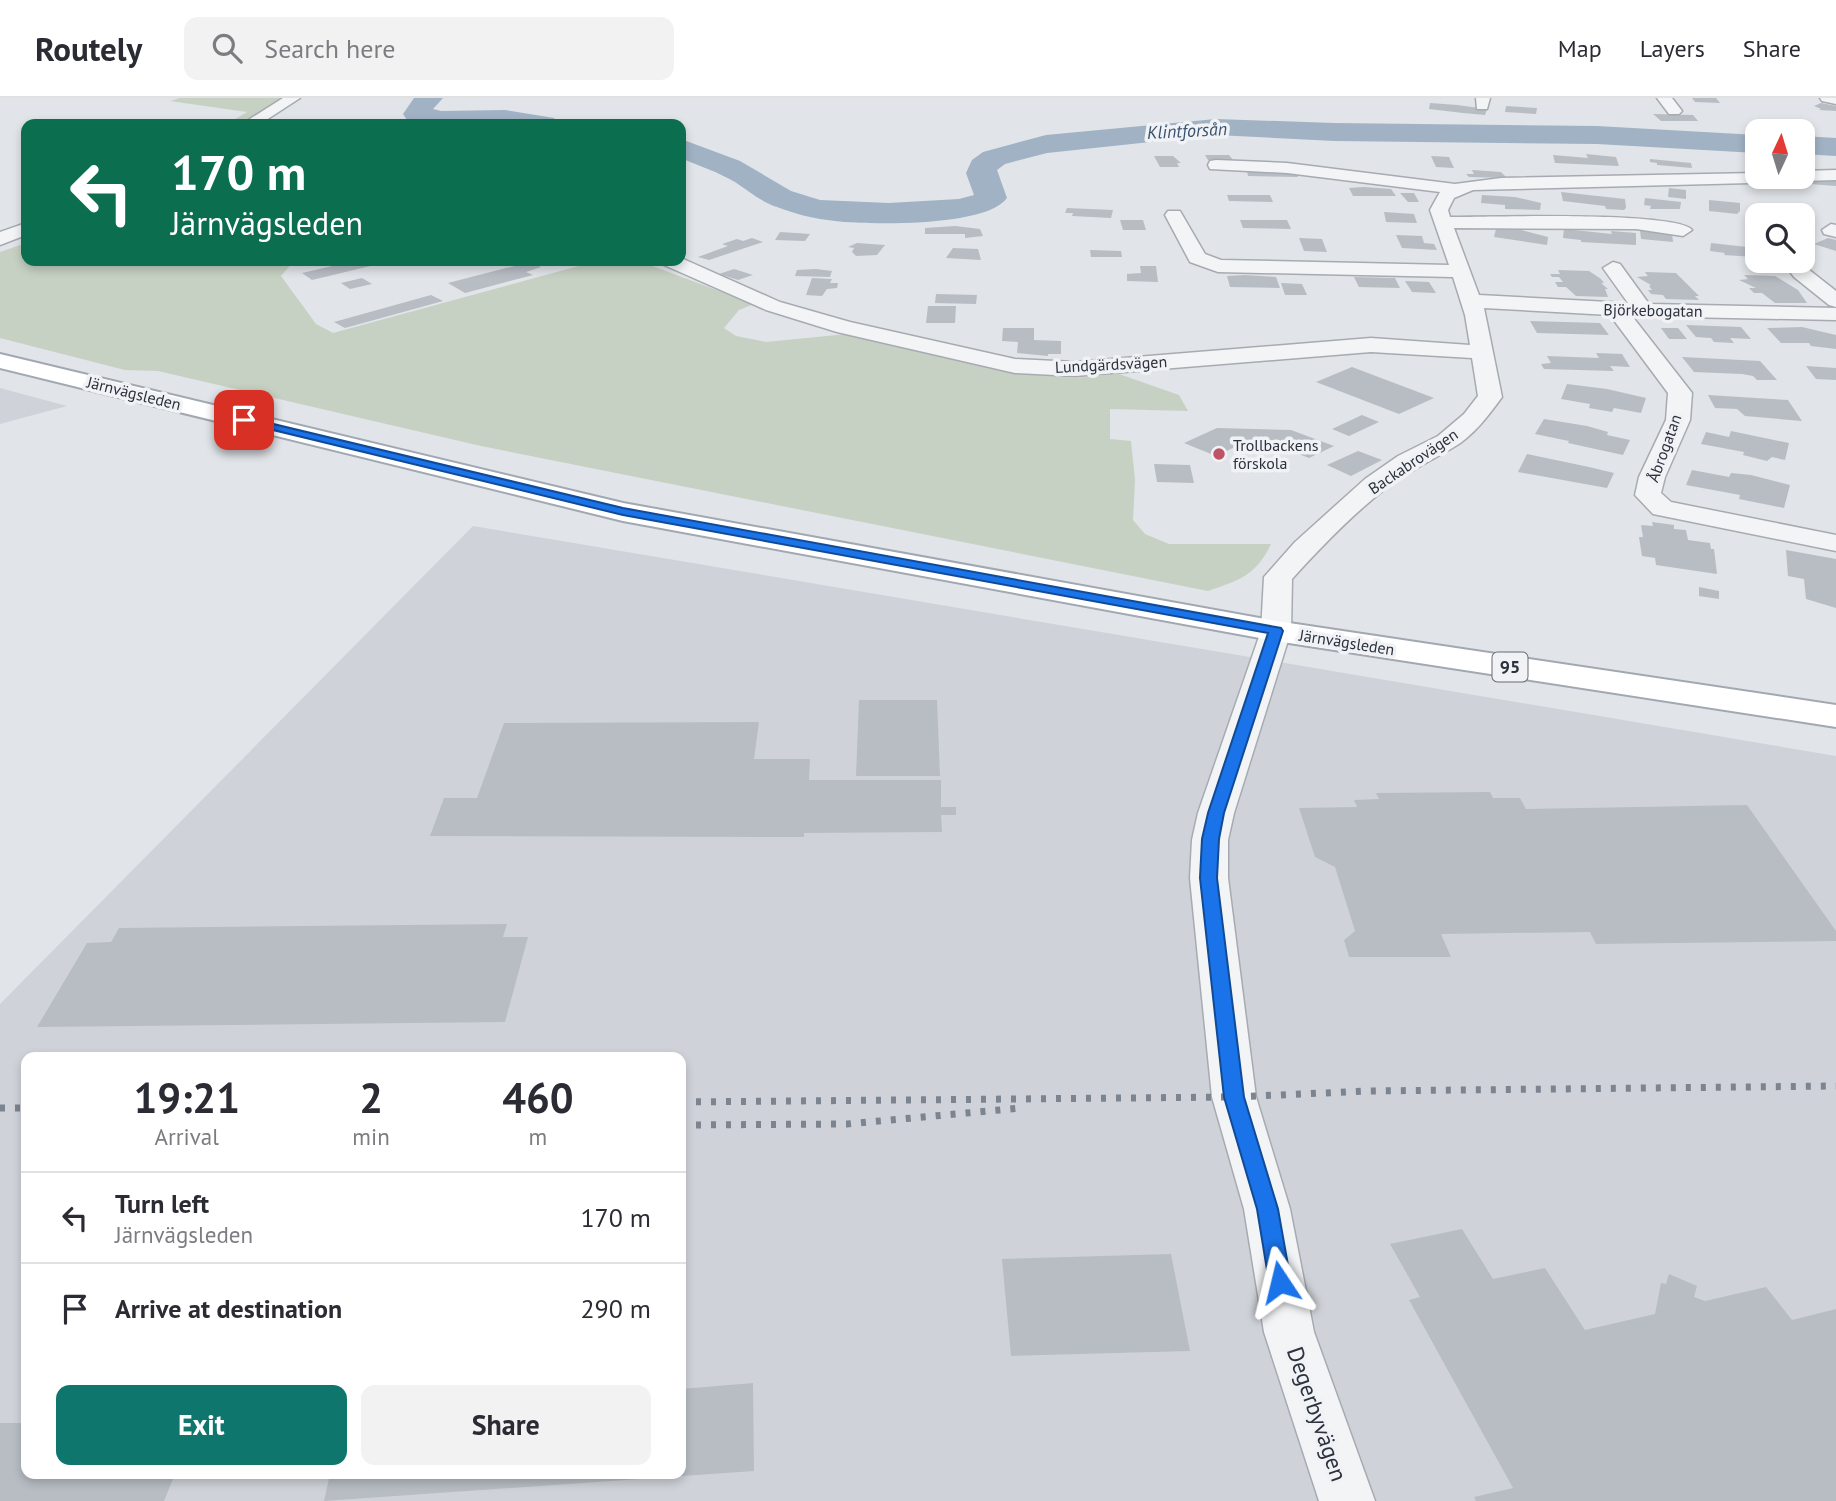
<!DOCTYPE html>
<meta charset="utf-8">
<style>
body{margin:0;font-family:"PT Sans",sans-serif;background:#f2f2f3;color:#2b2b33;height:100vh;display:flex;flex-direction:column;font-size:26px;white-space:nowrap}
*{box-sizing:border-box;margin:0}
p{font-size:23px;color:#7c7c81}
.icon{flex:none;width:38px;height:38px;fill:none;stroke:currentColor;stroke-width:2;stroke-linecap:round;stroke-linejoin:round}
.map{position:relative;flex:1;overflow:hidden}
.panel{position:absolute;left:21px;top:954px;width:665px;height:427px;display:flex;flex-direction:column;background:#fff;border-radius:14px;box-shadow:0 4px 10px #0003}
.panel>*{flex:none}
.top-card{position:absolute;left:21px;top:21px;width:665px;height:147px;border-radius:14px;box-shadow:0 4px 10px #0003;background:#0b6e4f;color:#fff;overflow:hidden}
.needle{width:46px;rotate:4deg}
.tools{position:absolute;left:1745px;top:21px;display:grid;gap:14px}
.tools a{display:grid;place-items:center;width:70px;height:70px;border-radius:14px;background:#fff;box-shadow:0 4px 10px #0003;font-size:35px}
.pin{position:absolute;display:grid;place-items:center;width:60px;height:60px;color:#fff;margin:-30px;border-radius:14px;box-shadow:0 4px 10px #0006}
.me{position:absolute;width:77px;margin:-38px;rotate:350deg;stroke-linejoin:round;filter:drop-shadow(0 0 5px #0008)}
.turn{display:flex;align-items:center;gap:24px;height:147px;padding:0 35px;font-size:32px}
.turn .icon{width:91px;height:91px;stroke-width:2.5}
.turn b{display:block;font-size:49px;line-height:60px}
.eta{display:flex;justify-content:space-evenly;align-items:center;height:119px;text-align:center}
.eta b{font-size:42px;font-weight:600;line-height:49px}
.cta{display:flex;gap:14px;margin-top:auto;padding:14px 35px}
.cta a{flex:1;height:80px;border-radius:14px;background:#0f766e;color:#fff;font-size:28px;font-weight:600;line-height:80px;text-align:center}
.cta a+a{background:#f2f2f3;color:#2b2b33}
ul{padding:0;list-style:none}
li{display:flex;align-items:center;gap:21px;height:91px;padding:0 35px;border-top:2px solid #e1e1e2}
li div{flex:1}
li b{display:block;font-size:26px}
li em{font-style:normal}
header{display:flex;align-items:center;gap:42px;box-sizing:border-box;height:98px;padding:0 35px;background:#fff;border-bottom:2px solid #e1e1e2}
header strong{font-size:33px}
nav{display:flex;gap:38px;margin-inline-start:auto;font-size:24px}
.search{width:490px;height:63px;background:#f2f2f3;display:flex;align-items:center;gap:18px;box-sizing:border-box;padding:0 24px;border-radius:14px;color:#7c7c81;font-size:26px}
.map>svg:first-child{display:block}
</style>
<header>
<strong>Routely</strong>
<div class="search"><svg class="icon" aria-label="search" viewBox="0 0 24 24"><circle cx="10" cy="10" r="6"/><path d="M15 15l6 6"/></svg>Search here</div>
<nav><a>Map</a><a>Layers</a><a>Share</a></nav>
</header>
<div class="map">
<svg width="1836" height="1403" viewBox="0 0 1836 1403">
<rect width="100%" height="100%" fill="#e1e4e8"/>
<path fill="#cfd3d9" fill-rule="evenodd" d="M0 290 67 308 0 326Z
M473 428 1836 658V1403H0V906ZM26 959H681V1376H26Z"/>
<path fill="#c7d1c3" d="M180 0H279L286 1 244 26H227L247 14 170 3Z
M26 145V163H294L281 178 316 226 333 235 597 163H639L754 206 739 212 724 230 736 238 766 244 847 236 1008 273 1074 280 1119 276 1179 297 1188 313 1110 311V341L1131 343 1135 382 1133 422 1145 436 1169 446H1271C1256 478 1239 482 1208 493L481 348 158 273 125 272 0 240V154Z"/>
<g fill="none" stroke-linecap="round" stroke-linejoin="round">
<path fill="#a0b2c4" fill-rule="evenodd" d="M414 0H443L433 11 441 13 505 12 554 20 558 26H427L407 22 403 16Z
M1216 21 1334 25 1597 28 1757 37V55L1597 46 1334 43 1216 37 1047 55 1005 66 997 72 1007 100C987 129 869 127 835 123 815 121 795 116 777 109 761 104 749 93 735 84 718 74 699 68 681 60V41L740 63 791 93 820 102 889 105 959 101 974 97 966 75 972 62 983 54 1046 37Z
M1802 38 1836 40V58L1802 56Z"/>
</g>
<path fill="#b8bdc4" d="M1692 0H1716L1720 5 1695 4Z
M1430 5 1457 7 1487 11 1485 17 1463 15 1429 11Z
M1821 5 1836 8V13L1819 12 1821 11 1814 8Z
M1506 8 1537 10 1536 16 1505 14Z
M1653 16 1693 17 1698 23H1661Z
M1586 56 1616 59 1619 68 1555 65 1553 57 1588 60Z
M1205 57H1229L1233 62H1208Z
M1154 58H1173L1181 65H1177L1179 69H1160Z
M1431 58 1449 59 1454 70 1436 69Z
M1650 61 1691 65 1692 70 1657 67V65L1650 64Z
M1472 72 1501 74 1507 80 1469 79 1466 76H1474Z
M1247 73 1296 74 1298 79 1248 78Z
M1807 80 1836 83V88L1810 86Z
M1364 89 1391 91 1396 98H1353L1349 90Z
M1669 90 1686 92V101L1668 99Z
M1561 94 1625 101 1626 110 1624 112 1606 111 1605 108 1563 103Z
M1400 95H1414L1419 104H1408Z
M1227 97H1270L1273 104 1229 103Z
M1482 97 1515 99 1541 105 1540 112 1505 111V107L1481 105Z
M1645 100 1681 104 1680 111H1650L1651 108 1644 107Z
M1709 102 1740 105V113L1737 116 1709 113Z
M1067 110 1113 112 1111 120 1072 118 1073 115H1065Z
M1384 114 1414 116 1417 125 1386 124Z
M1120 122H1143L1146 132H1123Z
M1240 122H1287L1291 131 1243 130Z
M955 128 980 131 983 138 965 140V136H925V130Z
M1496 131 1521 132 1548 139 1547 147 1494 139Z
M1564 131 1612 136 1611 133 1636 135V147L1581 144V142L1563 140Z
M1640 132 1672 135 1673 144 1641 141Z
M780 134 810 136 805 143 775 142Z
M1396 137 1422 138 1424 145 1434 146 1437 152 1402 150Z
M752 140 763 144 709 162 698 159 728 148 722 146 737 141 743 143Z
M1299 140 1322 141 1327 154 1304 153Z
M1828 140 1836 142V153L1814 146Z
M857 145 885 147 877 157 856 158 852 154 854 150 848 149Z
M1711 145 1756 150 1755 159 1724 157 1725 155 1710 153Z
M953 150 978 151 981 162 946 160Z
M1090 152 1121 153 1122 159H1091Z
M354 163 387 164 312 182 302 175Z
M530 164 541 169 526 174 533 177 465 195 448 185Z
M1140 168H1156L1158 184 1127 183V176L1141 175Z
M734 171 753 177 738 182 719 176Z
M816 171 832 173 830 179 795 178 797 172Z
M1558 172 1589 173 1601 181 1604 185H1601L1608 191H1605L1608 199 1576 198 1566 189H1558L1555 184H1563L1559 179H1552L1550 176H1560Z
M1645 174 1676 175 1699 198H1695L1699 202 1666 201 1663 197 1651 196 1648 192H1652L1649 188 1651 187 1637 179 1648 178Z
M1245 177 1276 179 1280 190 1230 189 1227 178Z
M1744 177 1775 178 1798 192 1807 205H1775L1762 195H1754L1749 190H1756L1739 182 1748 181Z
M1354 179 1395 180 1400 190 1359 189Z
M362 180 372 186 350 191 341 185Z
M812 180 832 181 830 185H838L837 190 827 191 822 198 806 197Z
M1405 183 1429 184 1436 195 1412 194Z
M1281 185 1302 186 1307 197H1285Z
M936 196 977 197 976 206 935 205Z
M431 197 443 203 345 230 334 224Z
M928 208H956L955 225H926Z
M1530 223 1600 225 1609 237 1537 235Z
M1686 227 1741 229 1751 241 1730 240 1734 245 1714 244 1711 240 1696 239Z
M1802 229 1836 237V251L1811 248 1809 245H1781L1767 230Z
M1003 230H1034V242L1061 243V256H1048V258L1017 255 1018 244 1002 243Z
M1661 230H1678L1687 241H1669Z
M1596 255 1622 256 1630 269 1610 268 1614 273 1544 271 1541 266 1551 265 1547 258 1599 260Z
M1682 259 1760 263 1777 282H1757L1753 278 1742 276 1694 274Z
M1806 268 1836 270V282L1816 281Z
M1352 269 1434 300 1399 316 1316 284Z
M1567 286 1607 291 1646 300 1641 315 1614 310 1612 314 1589 310 1590 306 1561 301Z
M1708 297 1788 302 1802 323 1745 318 1737 311 1715 310Z
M1362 317 1379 324 1349 338 1332 331Z
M1544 321 1587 328 1608 334 1607 337 1630 342 1623 357 1568 345 1569 343 1535 336Z
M1217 330 1291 332 1334 348 1309 360 1281 349 1237 348 1216 358 1184 345Z
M1731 333 1789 345 1785 362 1772 359 1767 363 1743 357 1744 354 1701 346 1706 334 1729 339Z
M1358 353 1382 362 1351 378 1327 367Z
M1527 356 1589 369 1614 375 1607 390 1518 374Z
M1154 366 1190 367 1194 385 1157 384Z
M1692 372 1729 379 1731 375 1751 377 1790 387 1784 410 1739 401 1740 397 1686 387Z
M1652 424 1674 427V431L1686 432 1688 442 1710 445 1711 451H1714L1717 476 1656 467 1655 460 1642 458 1639 439H1643L1641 427 1653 428Z
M1786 452 1836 461V510L1806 501 1804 481 1788 478Z
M1699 489 1719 493V501L1699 498Z
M859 602H937L940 678H856Z
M759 624 754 661H810L809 682H941V709H956V717H941L942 734 804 735V739L430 738 444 700H477L504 625Z
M1490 694 1493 700H1520L1526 711 1747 707 1836 833V843L1596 846 1590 834 1441 836 1451 859H1349L1344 842 1355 833 1335 769 1315 759 1299 710 1357 709 1354 702 1379 701 1376 695Z
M507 826 503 839H528L505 924 37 929 87 845 111 844 119 830Z
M1462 1131 1493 1181 1545 1170 1585 1232 1655 1216 1661 1185 1666 1186 1669 1176 1697 1188 1694 1199 1705 1203 1766 1189 1792 1222 1836 1211V1403H1476L1474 1399 1513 1390 1409 1202 1420 1199 1390 1146Z
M1171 1156 1190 1253 1011 1258 1002 1161Z
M753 1285 754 1373 324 1403 330 1376H681V1291Z
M0 1325H26V1376H175L164 1403H0Z"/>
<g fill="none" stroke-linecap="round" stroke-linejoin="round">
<defs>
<path id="street" d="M283 0H300L260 26H242Z
M1476 0H1490L1487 11H1477Z
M1657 0H1672L1682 13 1679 16H1669Z
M1820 0H1836V6L1822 3Z
M1216 62 1287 65 1455 86 1501 80 1757 75V79H1802V73L1836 72V82L1802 83 1795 81 1788 84 1473 92 1454 100 1448 112 1450 119C1485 119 1677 113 1692 132L1683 138 1636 131 1454 130 1479 197 1628 205 1603 170 1613 164 1620 166 1649 206 1836 210V222L1632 218 1692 295 1690 322 1665 379 1661 395 1671 404 1836 437V453L1653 416 1635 397 1639 379 1666 322 1668 295 1610 217 1484 210 1502 299C1489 317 1473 338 1454 349 1430 363 1407 374 1385 391 1352 417 1321 449 1292 481L1291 533 1234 715 1228 742V780L1256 999 1290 1111 1314 1234 1375 1403H1319L1264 1234 1244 1111 1212 999 1190 780 1192 742 1198 715 1261 533 1264 479 1295 444 1365 381 1398 358 1438 338 1464 316 1478 298 1472 260 1371 254 1075 278 1015 275 837 234 766 212 664 167 661 163H681V160L780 204 850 224 1015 261 1075 264 1371 240 1470 247 1465 217 1453 179 1218 174 1190 164 1165 117 1168 113H1180L1205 156 1221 162 1449 167 1430 112 1440 94 1287 75 1210 71 1208 67 1210 63Z
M26 125V137L0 147V134Z
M1831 126 1836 127V139L1824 136 1822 132Z
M1801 169 1808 171 1836 193V209L1829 207 1794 179 1791 175 1794 171Z"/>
<path id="primary" d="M0 256 623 405 1276 523 1836 607V629L1276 543 623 423 0 270Z"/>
</defs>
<use href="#street" stroke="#a7abb1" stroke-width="3"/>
<use href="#primary" stroke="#a1a8b2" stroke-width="4"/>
<use href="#street" fill="#f3f4f6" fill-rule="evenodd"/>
<use href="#primary" fill="#fff" fill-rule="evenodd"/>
<path stroke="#7c8490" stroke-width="7" stroke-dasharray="5 10" stroke-linecap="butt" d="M681 1004 1234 999 1368 993 1836 988
M0 1010H26
M681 1027 847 1026 1021 1010"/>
</g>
<path fill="#1a73e8" stroke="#114b97" stroke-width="2" d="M244 319 623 410 1281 530 1283 533 1224 715 1219 741 1217 780 1244 999 1278 1111 1291 1184 1288 1191 1280 1194 1272 1191 1269 1184 1257 1111 1224 999 1200 780 1202 741 1208 715 1268 535 623 417 240 324V320Z"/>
<circle fill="#bf5366" stroke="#f0f2f5" stroke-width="2.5" cx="1219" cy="356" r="7"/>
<g text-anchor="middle" stroke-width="7" stroke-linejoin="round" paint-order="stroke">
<g font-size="16" fill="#2b323d" stroke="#f0f2f5">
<text transform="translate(1653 212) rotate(1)" y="6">Björkebogatan</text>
<text transform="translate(1111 266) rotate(-3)" y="6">Lundgärdsvägen</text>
<text transform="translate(134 295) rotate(14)" y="6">Järnvägsleden</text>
<text transform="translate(1664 350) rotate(-70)" y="6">Åbrogatan</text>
<text transform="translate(1413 363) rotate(-34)" y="6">Backabrovägen</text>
<text transform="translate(1347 544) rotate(9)" y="6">Järnvägsleden</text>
</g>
<g font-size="16" fill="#2b323d" stroke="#f0f2f5" text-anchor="start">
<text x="1233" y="353">Trollbackens<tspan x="1233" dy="18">förskola</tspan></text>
</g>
<g font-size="18" font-style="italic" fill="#3a526d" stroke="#f0f2f5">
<text transform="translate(1187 33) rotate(-3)" y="6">Klintforsån</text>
</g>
<rect fill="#f0f2f5" stroke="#666c74" stroke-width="2" x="1492.5" y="554.5" width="35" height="29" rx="5"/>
<g font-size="18" font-weight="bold" fill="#2b323d">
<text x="1510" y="575">95</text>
</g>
<g font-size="23" fill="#2b323d" stroke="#f0f2f5">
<text transform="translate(1317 1316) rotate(71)" y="8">Degerbyvägen</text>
</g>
</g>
</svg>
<div class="tools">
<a><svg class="needle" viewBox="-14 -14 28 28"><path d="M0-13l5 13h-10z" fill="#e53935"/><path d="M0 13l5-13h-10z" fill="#7c7c81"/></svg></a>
<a><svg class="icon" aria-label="search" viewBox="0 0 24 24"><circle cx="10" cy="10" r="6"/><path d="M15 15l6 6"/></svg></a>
</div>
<div class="pin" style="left:244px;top:322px;background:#d93025"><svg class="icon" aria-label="arrive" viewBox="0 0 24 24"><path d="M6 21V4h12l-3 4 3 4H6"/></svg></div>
<svg class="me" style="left:1280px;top:1184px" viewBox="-20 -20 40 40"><path d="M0-17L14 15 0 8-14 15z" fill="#1a73e8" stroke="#fff" stroke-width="4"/></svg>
<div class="top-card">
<div class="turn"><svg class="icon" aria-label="left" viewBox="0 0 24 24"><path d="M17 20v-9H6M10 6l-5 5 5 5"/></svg><div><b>170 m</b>Järnvägsleden</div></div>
</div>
<section class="panel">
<div class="eta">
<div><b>19:21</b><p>Arrival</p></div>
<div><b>2</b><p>min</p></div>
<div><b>460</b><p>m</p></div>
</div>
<ul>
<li><svg class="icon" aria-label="left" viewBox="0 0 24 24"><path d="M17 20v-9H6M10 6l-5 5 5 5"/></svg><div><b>Turn left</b><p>Järnvägsleden</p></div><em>170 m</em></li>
<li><svg class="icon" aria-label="arrive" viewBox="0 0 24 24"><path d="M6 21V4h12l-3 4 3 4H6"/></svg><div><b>Arrive at destination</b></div><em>290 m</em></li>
</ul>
<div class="cta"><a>Exit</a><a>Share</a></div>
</section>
</div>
